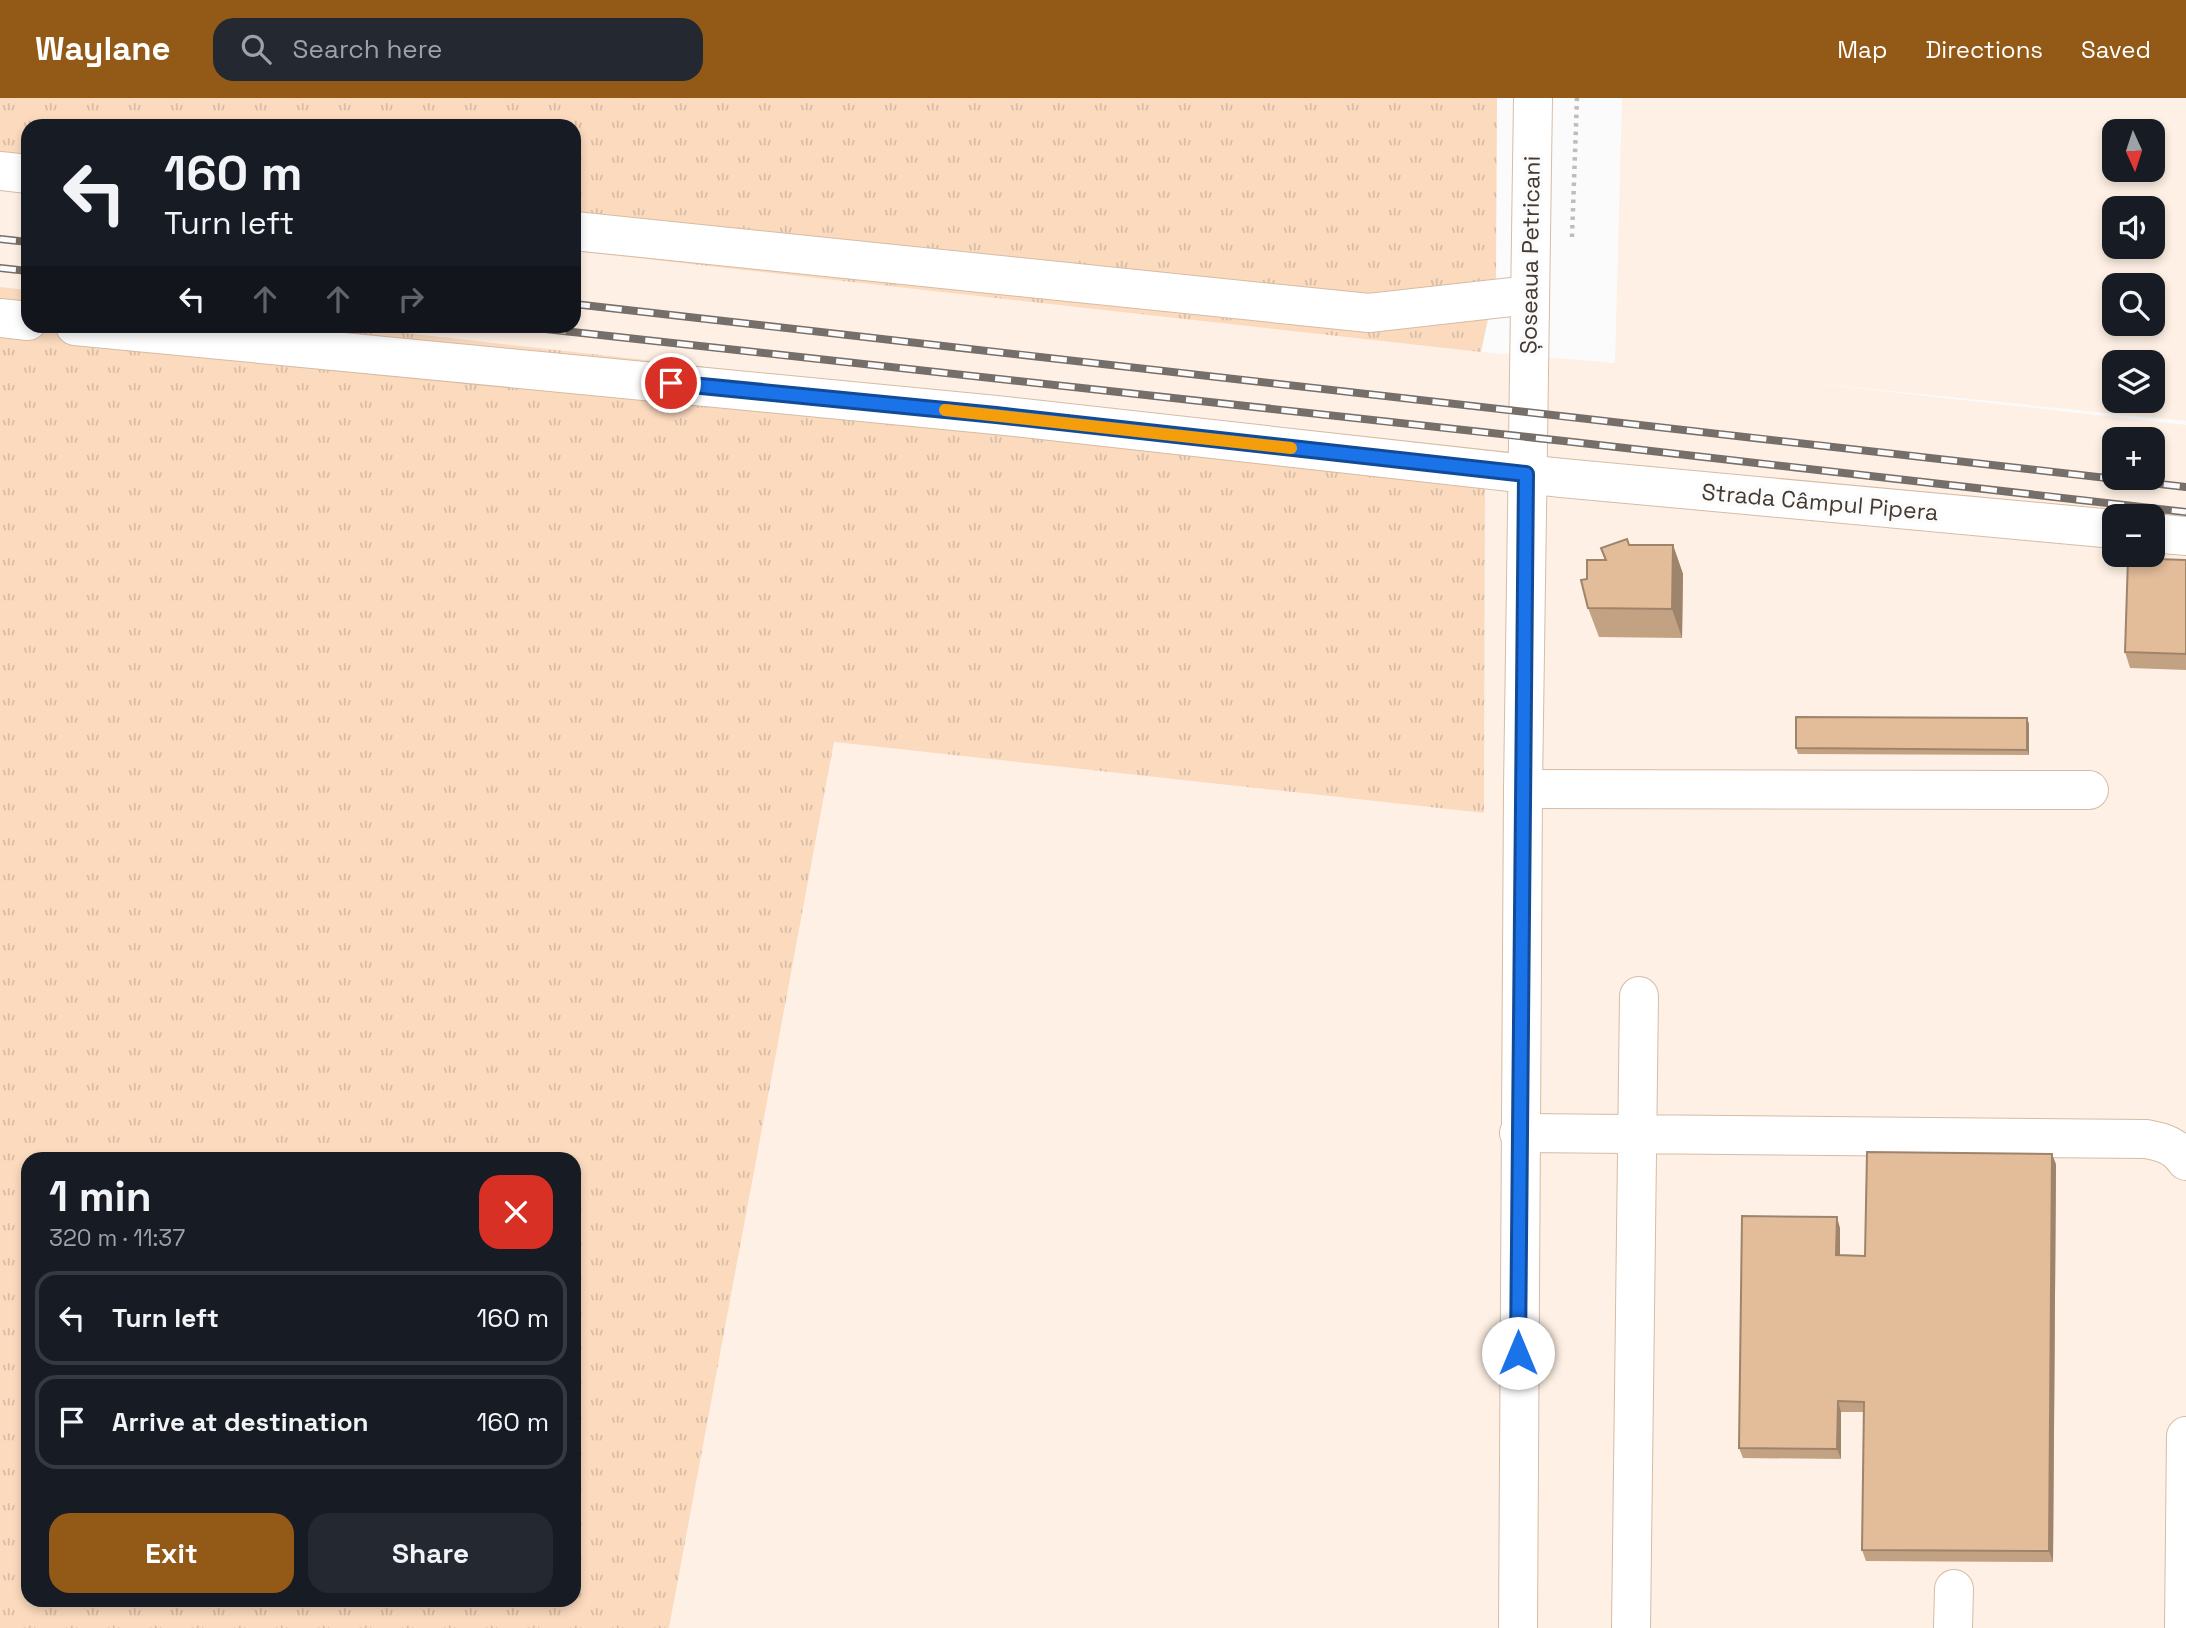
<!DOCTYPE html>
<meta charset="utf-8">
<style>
body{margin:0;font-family:"Space Grotesk",sans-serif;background:#242831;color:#f1f3f6;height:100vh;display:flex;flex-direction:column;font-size:26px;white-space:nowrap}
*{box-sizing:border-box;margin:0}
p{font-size:23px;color:#9ea1a6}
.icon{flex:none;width:38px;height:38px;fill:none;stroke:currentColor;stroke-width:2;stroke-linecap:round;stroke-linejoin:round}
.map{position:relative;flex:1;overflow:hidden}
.panel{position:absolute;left:21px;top:1054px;width:560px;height:455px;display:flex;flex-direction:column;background:#171b24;border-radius:21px;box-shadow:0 4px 10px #0003}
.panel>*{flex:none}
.hud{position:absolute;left:21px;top:21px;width:560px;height:214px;border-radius:21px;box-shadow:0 4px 10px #0003;background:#171b24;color:#f1f3f6;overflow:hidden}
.needle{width:46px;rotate:177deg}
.buttons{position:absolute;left:2102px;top:21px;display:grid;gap:14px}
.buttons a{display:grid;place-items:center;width:63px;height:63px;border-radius:14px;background:#171b24;box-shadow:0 4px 10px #0003;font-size:35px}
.pin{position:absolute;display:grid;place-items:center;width:60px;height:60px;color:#fff;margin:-30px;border:4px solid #fff;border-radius:50%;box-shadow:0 2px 7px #0007}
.me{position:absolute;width:77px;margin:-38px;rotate:0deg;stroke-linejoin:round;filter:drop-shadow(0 0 5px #0008)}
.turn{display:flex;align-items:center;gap:24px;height:147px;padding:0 28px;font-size:32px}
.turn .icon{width:91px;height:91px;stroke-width:2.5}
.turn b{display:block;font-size:49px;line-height:60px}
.lanes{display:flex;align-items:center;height:66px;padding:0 28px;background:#0003;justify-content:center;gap:35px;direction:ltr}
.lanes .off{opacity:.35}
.round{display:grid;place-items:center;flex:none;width:74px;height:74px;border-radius:21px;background:#242831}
.summary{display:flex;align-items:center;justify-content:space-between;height:119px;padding:0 28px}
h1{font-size:42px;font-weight:800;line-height:52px}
.cta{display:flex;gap:14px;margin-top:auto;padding:14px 28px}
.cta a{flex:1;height:80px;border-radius:21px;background:#935917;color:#fff;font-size:28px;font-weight:800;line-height:80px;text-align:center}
.cta a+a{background:#242831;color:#f1f3f6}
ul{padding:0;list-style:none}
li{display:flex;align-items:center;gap:21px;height:94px;margin:0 14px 10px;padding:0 14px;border:4px solid #363941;border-radius:21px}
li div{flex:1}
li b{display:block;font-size:26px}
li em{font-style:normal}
header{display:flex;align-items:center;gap:42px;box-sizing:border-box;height:98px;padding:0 35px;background:#935917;color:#fff}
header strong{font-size:33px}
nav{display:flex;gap:38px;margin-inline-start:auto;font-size:24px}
.search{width:490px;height:63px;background:#242831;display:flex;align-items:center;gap:18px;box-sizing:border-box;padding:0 24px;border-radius:21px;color:#9ea1a6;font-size:26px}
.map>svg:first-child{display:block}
</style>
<header>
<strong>Waylane</strong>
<div class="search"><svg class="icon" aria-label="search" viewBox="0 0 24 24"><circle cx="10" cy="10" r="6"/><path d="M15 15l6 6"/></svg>Search here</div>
<nav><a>Map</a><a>Directions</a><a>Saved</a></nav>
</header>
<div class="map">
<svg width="2186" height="1530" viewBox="0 0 2186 1530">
<defs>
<pattern id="grass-tufts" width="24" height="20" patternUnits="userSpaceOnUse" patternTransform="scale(1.75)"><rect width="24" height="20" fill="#fbdabe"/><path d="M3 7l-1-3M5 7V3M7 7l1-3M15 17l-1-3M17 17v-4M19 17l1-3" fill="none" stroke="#d8bca4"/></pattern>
</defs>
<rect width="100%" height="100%" fill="#fbfbfb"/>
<path fill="#fef0e4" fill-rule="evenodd" d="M1622 0H2186V323L1791 283 2186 327V426L2152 418H2114L1429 350 343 228H574V153L1481 254 1615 265ZM2114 33H2152V72H2114ZM2114 110H2152V149H2114ZM2114 187H2152V226H2114ZM2114 264H2152V303H2114ZM2114 341H2152V380H2114Z
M0 89 28 92V192L0 189Z
M1485 392 2114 451V457L2153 455 2186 458V1530H669L834 644 1484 715Z"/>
<path fill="url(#grass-tufts)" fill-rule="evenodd" d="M0 0H1497L1496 183 1481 254 574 153V28H28V92L0 89Z
M0 189 28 192V228H343L1429 350 1485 392 1484 715 834 644 669 1530H0ZM28 1060H574V1502H28Z"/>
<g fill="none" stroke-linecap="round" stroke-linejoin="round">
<defs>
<path id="minor" d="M0 73 28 76
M574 133 1369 215 1530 197
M0 220 28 223
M75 228 996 317 1562 380 2114 431
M2152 435 2186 438
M1523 691 2089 692
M1519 1035 2146 1041C2163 1044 2176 1048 2186 1063
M1631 1530 1639 898
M1953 1530 1954 1491
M2184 1530 2186 1338"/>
<path id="major" d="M1518 1530 1523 691 1533 0"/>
</defs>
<use href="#minor" stroke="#d6bca5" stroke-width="40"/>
<use href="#major" stroke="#d6bca5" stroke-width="40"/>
<path stroke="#c0bcb9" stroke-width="4.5" stroke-dasharray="3.5 5" stroke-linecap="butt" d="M1572 139 1577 0"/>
<use href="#minor" stroke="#fff" stroke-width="38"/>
<use href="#major" stroke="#fff" stroke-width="38"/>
<defs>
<path id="rail" d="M0 141 28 144
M0 170 28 173
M574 206 2186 389
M518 228 1564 343 2186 414"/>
</defs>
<use href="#rail" stroke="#766e68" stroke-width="8"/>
<use href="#rail" stroke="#fbfbfb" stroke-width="5" stroke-dasharray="16" stroke-linecap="butt"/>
</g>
<path fill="#c3a284" d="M1629 447H1673L1683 476 1682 540 1599 539 1588 510 1587 481 1605 462 1601 450Z
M2186 462V572L2130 570 2125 554Z
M2027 620 2029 626V657L1798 656 1796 650Z
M2056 1066 2053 1464 1866 1463 1862 1452 1864 1314H1841V1361L1743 1360 1739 1350 1840 1130V1157L1865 1158Z"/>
<path fill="#9f846c" d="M1673 447 1683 476 1682 540 1672 511Z
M2027 620 2029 626V657L2027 652Z
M2052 1056 2056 1066 2053 1464 2049 1453Z
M1837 1119 1840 1130V1168L1836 1157Z
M1838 1303 1841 1314V1361L1837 1351Z"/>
<path fill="#e3bc9a" stroke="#9f846c" stroke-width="2" d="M1627 441 1629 447H1673L1672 511 1588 510 1581 482 1587 481V462H1606L1601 450Z
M2128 460 2186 462V556L2125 554Z
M1796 619 2027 620V652L1796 650Z
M1867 1054 2052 1056 2049 1453 1862 1452 1864 1304 1838 1303 1837 1351 1739 1350 1742 1118 1837 1119 1836 1157 1865 1158Z"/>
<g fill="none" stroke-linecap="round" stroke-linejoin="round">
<defs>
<path id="route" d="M671 285 996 317 1526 376 1518 1255"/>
</defs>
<use href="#route" stroke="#114b97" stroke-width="18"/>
<use href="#route" stroke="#1a73e8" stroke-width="12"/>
<path stroke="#f59e0b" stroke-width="12" d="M945 312 1291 350"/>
</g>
<g text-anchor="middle" stroke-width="7" stroke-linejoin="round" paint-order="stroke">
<g font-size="23" fill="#453a31" stroke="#fbfbfb">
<text transform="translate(1530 157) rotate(-89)" y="8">Șoseaua Petricani</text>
<text transform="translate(1820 404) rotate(5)" y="8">Strada Câmpul Pipera</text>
</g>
</g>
</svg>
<div class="buttons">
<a><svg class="needle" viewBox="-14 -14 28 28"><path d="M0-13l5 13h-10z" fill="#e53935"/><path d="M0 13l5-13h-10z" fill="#9ea1a6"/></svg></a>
<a><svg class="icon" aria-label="sound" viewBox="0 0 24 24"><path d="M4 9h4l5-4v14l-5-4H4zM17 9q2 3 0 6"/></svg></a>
<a><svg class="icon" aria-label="search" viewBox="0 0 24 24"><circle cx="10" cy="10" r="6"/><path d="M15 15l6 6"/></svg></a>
<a><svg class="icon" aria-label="layers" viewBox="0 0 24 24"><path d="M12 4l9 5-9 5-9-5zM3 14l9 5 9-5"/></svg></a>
<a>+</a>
<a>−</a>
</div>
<div class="pin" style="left:671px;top:285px;background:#d93025"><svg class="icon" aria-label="arrive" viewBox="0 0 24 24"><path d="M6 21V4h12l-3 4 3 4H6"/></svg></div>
<svg class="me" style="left:1518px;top:1255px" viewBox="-20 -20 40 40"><circle r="19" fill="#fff"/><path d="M0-13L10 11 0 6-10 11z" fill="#1a73e8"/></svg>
<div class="hud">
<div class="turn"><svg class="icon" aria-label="left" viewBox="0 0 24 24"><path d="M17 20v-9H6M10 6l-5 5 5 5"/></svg><div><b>160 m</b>Turn left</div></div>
<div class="lanes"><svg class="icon" aria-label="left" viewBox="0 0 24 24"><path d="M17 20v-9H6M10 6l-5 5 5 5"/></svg><svg class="icon off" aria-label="ahead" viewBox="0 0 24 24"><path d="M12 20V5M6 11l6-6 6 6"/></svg><svg class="icon off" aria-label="ahead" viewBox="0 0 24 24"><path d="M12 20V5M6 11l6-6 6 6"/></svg><svg class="icon off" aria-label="right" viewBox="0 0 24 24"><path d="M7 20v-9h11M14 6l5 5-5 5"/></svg></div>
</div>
<section class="panel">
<div class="summary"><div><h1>1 min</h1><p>320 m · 11:37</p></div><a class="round" style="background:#d93025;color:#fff"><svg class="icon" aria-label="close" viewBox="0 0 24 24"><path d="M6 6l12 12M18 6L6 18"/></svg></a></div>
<ul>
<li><svg class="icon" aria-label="left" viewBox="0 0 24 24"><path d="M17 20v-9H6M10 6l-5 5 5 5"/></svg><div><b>Turn left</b></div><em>160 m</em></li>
<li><svg class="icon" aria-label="arrive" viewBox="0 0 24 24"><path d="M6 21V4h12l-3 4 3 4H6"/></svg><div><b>Arrive at destination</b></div><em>160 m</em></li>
</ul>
<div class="cta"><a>Exit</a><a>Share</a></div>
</section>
</div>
